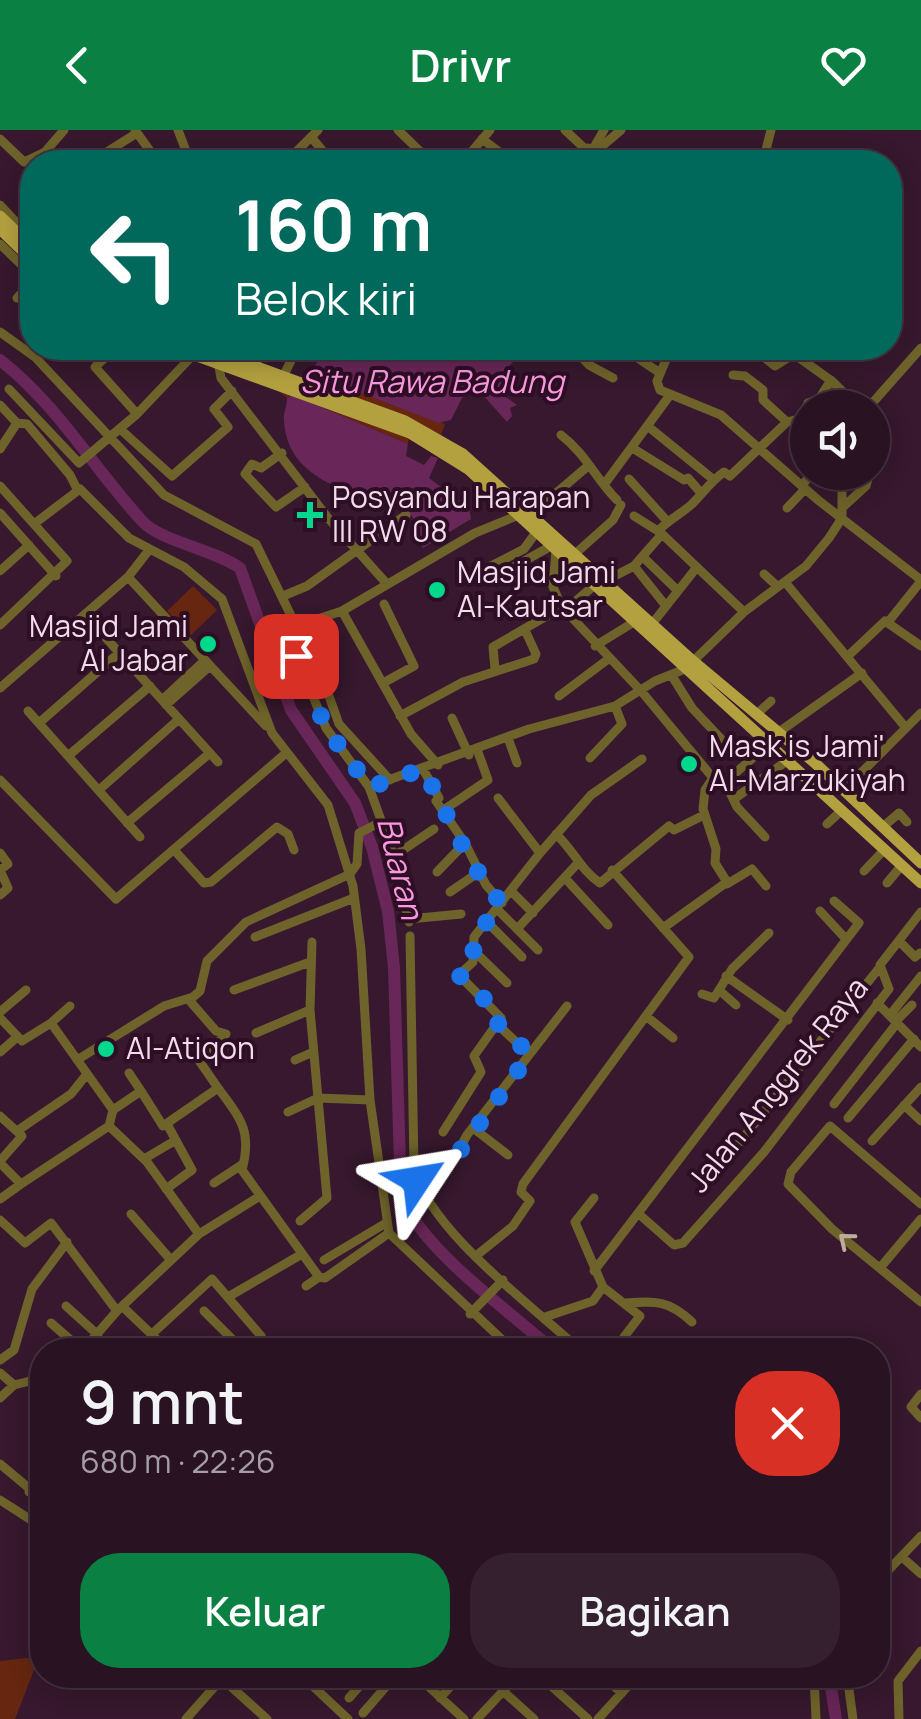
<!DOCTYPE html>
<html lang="id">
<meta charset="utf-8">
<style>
body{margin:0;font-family:Manrope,sans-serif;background:#35202f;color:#f1f3f6;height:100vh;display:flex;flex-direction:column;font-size:38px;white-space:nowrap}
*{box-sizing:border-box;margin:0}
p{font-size:32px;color:#a59ea5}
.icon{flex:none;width:55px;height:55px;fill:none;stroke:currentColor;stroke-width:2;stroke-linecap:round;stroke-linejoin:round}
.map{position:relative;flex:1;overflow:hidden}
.side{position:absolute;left:30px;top:1208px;width:860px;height:350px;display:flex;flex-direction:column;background:#291222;border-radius:40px;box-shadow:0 5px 25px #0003,0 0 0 2px #453240}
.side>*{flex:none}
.hud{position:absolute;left:20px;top:20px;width:882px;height:210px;border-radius:40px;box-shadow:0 5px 25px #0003,0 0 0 2px #453240;background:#00695c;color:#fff;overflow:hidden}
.fabs{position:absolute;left:790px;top:260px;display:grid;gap:20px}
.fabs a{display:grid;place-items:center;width:100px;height:100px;border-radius:50%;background:#291222;box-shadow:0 5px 25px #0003,0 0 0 2px #453240;font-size:50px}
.pin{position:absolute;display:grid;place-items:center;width:85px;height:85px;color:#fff;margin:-42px;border-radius:20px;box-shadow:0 5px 15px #0006}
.me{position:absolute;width:110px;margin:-55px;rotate:57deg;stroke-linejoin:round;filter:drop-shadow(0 0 8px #0008)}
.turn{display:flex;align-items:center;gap:35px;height:210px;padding:0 50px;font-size:45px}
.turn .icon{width:130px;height:130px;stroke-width:2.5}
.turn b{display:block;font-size:70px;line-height:85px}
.round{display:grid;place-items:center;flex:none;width:105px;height:105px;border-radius:40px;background:#35202f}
.headline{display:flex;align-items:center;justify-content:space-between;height:170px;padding:0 50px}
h1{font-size:60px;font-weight:600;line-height:75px}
.cta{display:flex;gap:20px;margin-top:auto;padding:20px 50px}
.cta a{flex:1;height:115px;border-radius:40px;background:#0b8043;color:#fff;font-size:40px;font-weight:600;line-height:115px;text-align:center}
.cta a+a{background:#35202f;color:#f1f3f6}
header{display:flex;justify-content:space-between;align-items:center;height:130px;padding:0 50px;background:#0b8043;color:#fff;font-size:45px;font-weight:600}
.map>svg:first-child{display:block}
</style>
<header><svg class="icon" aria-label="back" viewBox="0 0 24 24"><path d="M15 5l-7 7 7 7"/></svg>Drivr<svg class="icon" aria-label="heart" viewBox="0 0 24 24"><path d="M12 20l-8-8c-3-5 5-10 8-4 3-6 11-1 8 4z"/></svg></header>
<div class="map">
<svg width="921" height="1589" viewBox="0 0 921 1589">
<rect width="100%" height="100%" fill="#37182e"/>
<path fill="#662610" d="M175 218H205L308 252 313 242 445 294 440 308 483 350 409 304 408 314 293 265 287 268 264 249Z
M193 456 217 480 191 505 167 481Z
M26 1528 38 1530 15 1589H0V1531Z"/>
<path fill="#692658" d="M331 218H518L517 228 500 245 503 265 517 275 510 278 512 286 507 292 482 264 472 262 462 268 451 290 439 293 320 247 312 238Z
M293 265 408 314 406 326 424 335 431 326 438 328 429 348 469 378 471 389 423 418C414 408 420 393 409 383 400 375 384 372 372 369 332 357 287 341 284 291 283 283 287 277 287 268Z"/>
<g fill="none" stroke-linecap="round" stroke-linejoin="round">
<path stroke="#692658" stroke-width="12" d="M0 230C57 274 95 340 143 392 161 411 215 420 240 438L291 580 355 673 372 717 388 781 394 838 401 1067C427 1124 506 1178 553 1220
M829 1545 836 1589"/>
<path stroke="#6e632a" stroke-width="9" d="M135 0 158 32
M398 0 431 32
M565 0 599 32
M311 7 332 32
M0 9 24 32 45 22 55 32
M482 9 513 32
M593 19 604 0
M45 22 64 0
M594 23 621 0
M91 32 137 3
M171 32 186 21 178 0
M286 32 318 0
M463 32 490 0
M575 32 588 18
M673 32H674
M763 32 771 0
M0 75 32 109
M20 96 32 85
M0 114 32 145
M17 168 32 152
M28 198 32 194
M0 202 35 227 164 365 256 414 296 496 342 481 475 403 541 376 588 336
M116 218 95 237 137 284
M573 218 589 235 613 248
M623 218 660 243
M671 218 657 251 660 260 721 285 818 370 921 450
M752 218 775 236 794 224 833 252 859 278
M730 225 743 227 753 219
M218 232 221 248 328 388 387 454
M256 236 259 218
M284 245 297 218
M733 245 745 246 763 260V270L787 292
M9 259 79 333 137 284 194 224
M0 275 17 293 0 319
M868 278 921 218
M17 293 27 294 70 345 77 359
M650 298 714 350
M120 299 172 346 228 297 214 279 232 261
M561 305C586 324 596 349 617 370
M634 319 684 350 688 348 701 363
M282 323 261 338 252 334 245 344 276 377 305 357
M872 336 875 331
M629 349 667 391
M606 352 670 265
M0 356 67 431 0 495
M802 356 812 342
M843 377 866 356 870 342
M787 378 805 359
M0 383 56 446
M634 386 658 401
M34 394 80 359 129 408 184 437 222 469 272 603 328 675 353 756 361 819 370 970 389 1103 513 1220
M662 404 744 482
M556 420 553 457 562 477 642 562 713 648
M576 423 613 390 621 375
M643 427 677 460
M634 436 666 476
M487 438 524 419 537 401
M0 441 29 415
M764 444 777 456
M128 447 266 596
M492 449 551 416
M605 451 634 436 662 404 658 401C668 390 681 384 692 374 703 363 711 351 724 342L730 346 787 292 800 289 808 273 819 269 831 250
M785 452 906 598
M283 466 307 456 406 385
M342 481 411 604 438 635
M564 481 596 454
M889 491 921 451
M303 494 339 594 390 650
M652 494 697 437
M293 495 290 510 326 598 369 657 394 726 409 792
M106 508 218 632
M595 516 634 492
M848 526 885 491 921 516
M495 539 493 517 562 477
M672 546 692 578 725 613
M383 553 414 536 384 474
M0 558 128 447 149 420
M559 566 607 530
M162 570 204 531
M166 575 209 537
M28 581 140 707
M757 584 771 571
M400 586 463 552 534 529 536 524 525 500
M452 588 469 625
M39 593 119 523
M779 602 862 543
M508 608 517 633
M68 626 150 556
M590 628 622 594 615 576
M423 639 439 668 436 671 465 713 486 755 502 773
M0 650 116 769 285 624
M725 652 737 677 765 707
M369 657 529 599 615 576 655 551 685 539 744 482 806 436 829 408 842 388V342
M99 660 179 589
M844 660 921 583
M734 669 788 630
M442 681 488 650 478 622
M127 693 210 623
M827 694 842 680
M884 696 899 683 907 692
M556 704C574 721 580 739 600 753L669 696 674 700 704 685
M175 721 204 753 211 752 277 697 288 704 294 720
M0 723 8 734 0 740 8 758 0 765
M540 723 591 665 642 629
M394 726 434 699
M864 741 885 719
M437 742 465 713
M565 748 608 795
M887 753 902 735
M727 754 752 739 766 756
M511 761 533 783
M450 762 479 742
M498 780 538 820
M820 781 845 808
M409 789 461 784
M488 793 522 827
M663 798 727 752 715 733 716 719 703 679 705 660 713 648 725 652 770 613
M517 799 577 734
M410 806 414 1038C429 1100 531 1175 580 1220
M255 807 354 768
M899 811 915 827 920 823
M473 820 507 853
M726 846 788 890
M234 860 310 832
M719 860 736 875
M702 864 714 868 732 839 769 803
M189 870 216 901 226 904 200 932 218 958
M877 873 921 917
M0 882 26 860
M890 885 921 846
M646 886 673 908
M0 888 22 911 51 893 113 980 141 961 163 996 218 958C242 990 252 1002 242 1040L319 1147
M896 891 912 875
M51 893 70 876
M498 895 529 924
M256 903 310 880
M0 922 16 908
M77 930 164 876 193 867 200 861 207 831 246 792 350 744 357 734 359 703 381 692
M295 930 313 922
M129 943 141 961
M834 974 897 893
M904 975 921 991
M113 980 109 996 147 1032 199 1104
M288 982 318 968 370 970
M0 986 22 1006 0 1031
M848 988 914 909
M473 998 508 1025
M17 1001 71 964 87 944
M443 1002 481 942 474 926 501 888 459 845 473 832 474 807 540 723 498 668
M872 1011 921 957
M144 1029 176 1010
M0 1033 21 1054 109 996
M710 1049 880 837
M417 1051 454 1029 467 1005 567 876
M214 1053 243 1034
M166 1059 192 1040 167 994
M594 1068 575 1092 603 1157 640 1186 624 1207
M0 1069 21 1054
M921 1074 830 996 791 1042 788 1054 832 1099 921 1172
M131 1084 170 1129
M640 1085 674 1115 683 1113 764 1022 889 859 880 835 921 782
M0 1090 25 1113 51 1093 117 1181
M300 1091 327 1068 310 880 312 812
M477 1125 513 1096 530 1071 521 1062 523 1054 689 827 612 740
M324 1130 386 1093
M880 1138 921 1089
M594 1141 859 793 834 771
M306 1156 319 1147 325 1148 389 1103
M228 1167 302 1124
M625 1173C656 1171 669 1170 692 1192
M66 1176 98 1205
M124 1178 168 1220
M204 1181 243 1220
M470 1184 503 1150
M545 1187 593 1171 603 1157
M51 1193 82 1220
M152 1204 212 1149 261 1206 246 1220
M83 1220 117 1181 199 1104 260 1066
M0 1230 14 1220 32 1159 67 1112
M0 1243 14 1255
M921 1264 911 1277 921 1288
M0 1268 14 1255 42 1248
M0 1334 36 1364
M29 1362 42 1345
M0 1370 42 1397
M902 1427 921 1444
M878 1451 921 1406
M218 1545 267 1589
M301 1545 348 1589
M416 1545 464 1589
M539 1545 588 1589
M601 1545 622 1563
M814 1545 816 1589
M847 1545 853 1589
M316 1559 328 1545
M503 1561 534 1589
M349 1568 369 1545
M440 1568 461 1545
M363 1583 396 1545
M186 1589 224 1546
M477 1589 518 1545
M598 1589 638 1545
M899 1589 898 1551 921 1521"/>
<path stroke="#b3a140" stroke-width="11" d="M0 86 32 117
M0 99 32 130
M175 218 410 303 468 339 921 753
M205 218 405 291 463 324 693 531 815 633 921 733"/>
</g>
<defs><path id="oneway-chevron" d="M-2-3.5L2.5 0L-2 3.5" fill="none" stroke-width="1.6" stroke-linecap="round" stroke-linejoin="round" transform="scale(2.5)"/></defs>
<use stroke="#bdac9d" href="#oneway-chevron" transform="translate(846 1110) rotate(-141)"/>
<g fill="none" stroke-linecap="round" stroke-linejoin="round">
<path stroke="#1a73e8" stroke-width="18" stroke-dasharray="0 32.4" d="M296 526 326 598 370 657 423 639C446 680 468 736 502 774L474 807 473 832 459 845 500 884 498 895 530 924 454 1029 417 1050"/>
</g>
<g fill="#00d98c" stroke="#2d0e25" stroke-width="4">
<path d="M305 370h10v10h10v10h-10v10h-10v-10h-10v-10h10z"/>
<circle cx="437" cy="460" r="10"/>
<circle cx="208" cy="514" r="10"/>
<circle cx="689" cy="634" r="10"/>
<circle cx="106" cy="919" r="10"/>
</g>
<g text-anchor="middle" stroke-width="8" stroke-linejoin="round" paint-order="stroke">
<g font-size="30" fill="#f2dcea" stroke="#2d0e25" text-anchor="start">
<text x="332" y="378">Posyandu Harapan<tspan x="332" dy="34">III RW 08</tspan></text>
<text x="457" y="453">Masjid Jami<tspan x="457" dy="34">Al-Kautsar</tspan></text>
<text x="188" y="507" text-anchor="end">Masjid Jami<tspan x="188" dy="34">Al Jabar</tspan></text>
<text x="709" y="627">Mask is Jami'<tspan x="709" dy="34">Al-Marzukiyah</tspan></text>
<text x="126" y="929">Al-Atiqon</text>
</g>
<g font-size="30" fill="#f2dcea" stroke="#2d0e25">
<text transform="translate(778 955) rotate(-51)" y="10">Jalan Anggrek Raya</text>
</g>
<g font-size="32" font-style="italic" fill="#fa98dd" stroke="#2d0e25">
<text x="432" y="263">Situ Rawa Badung</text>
<text transform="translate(400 738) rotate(76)" y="11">Buaran</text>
</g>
</g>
</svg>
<div class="fabs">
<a><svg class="icon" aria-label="sound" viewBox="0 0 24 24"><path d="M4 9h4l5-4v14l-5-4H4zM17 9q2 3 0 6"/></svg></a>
</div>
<div class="pin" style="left:296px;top:526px;background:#d93025"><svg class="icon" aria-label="arrive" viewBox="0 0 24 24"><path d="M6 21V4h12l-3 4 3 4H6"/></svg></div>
<svg class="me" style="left:417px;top:1050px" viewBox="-20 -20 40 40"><path d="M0-17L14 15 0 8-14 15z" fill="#1a73e8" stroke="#fff" stroke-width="4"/></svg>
<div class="hud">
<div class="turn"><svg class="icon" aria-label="left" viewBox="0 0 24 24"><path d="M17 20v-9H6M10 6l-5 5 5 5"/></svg><div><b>160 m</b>Belok kiri</div></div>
</div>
<section class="side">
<div class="headline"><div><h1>9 mnt</h1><p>680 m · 22:26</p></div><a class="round" style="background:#d93025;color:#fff"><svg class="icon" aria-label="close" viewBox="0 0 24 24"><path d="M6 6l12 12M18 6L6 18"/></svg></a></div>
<div class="cta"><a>Keluar</a><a>Bagikan</a></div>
</section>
</div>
